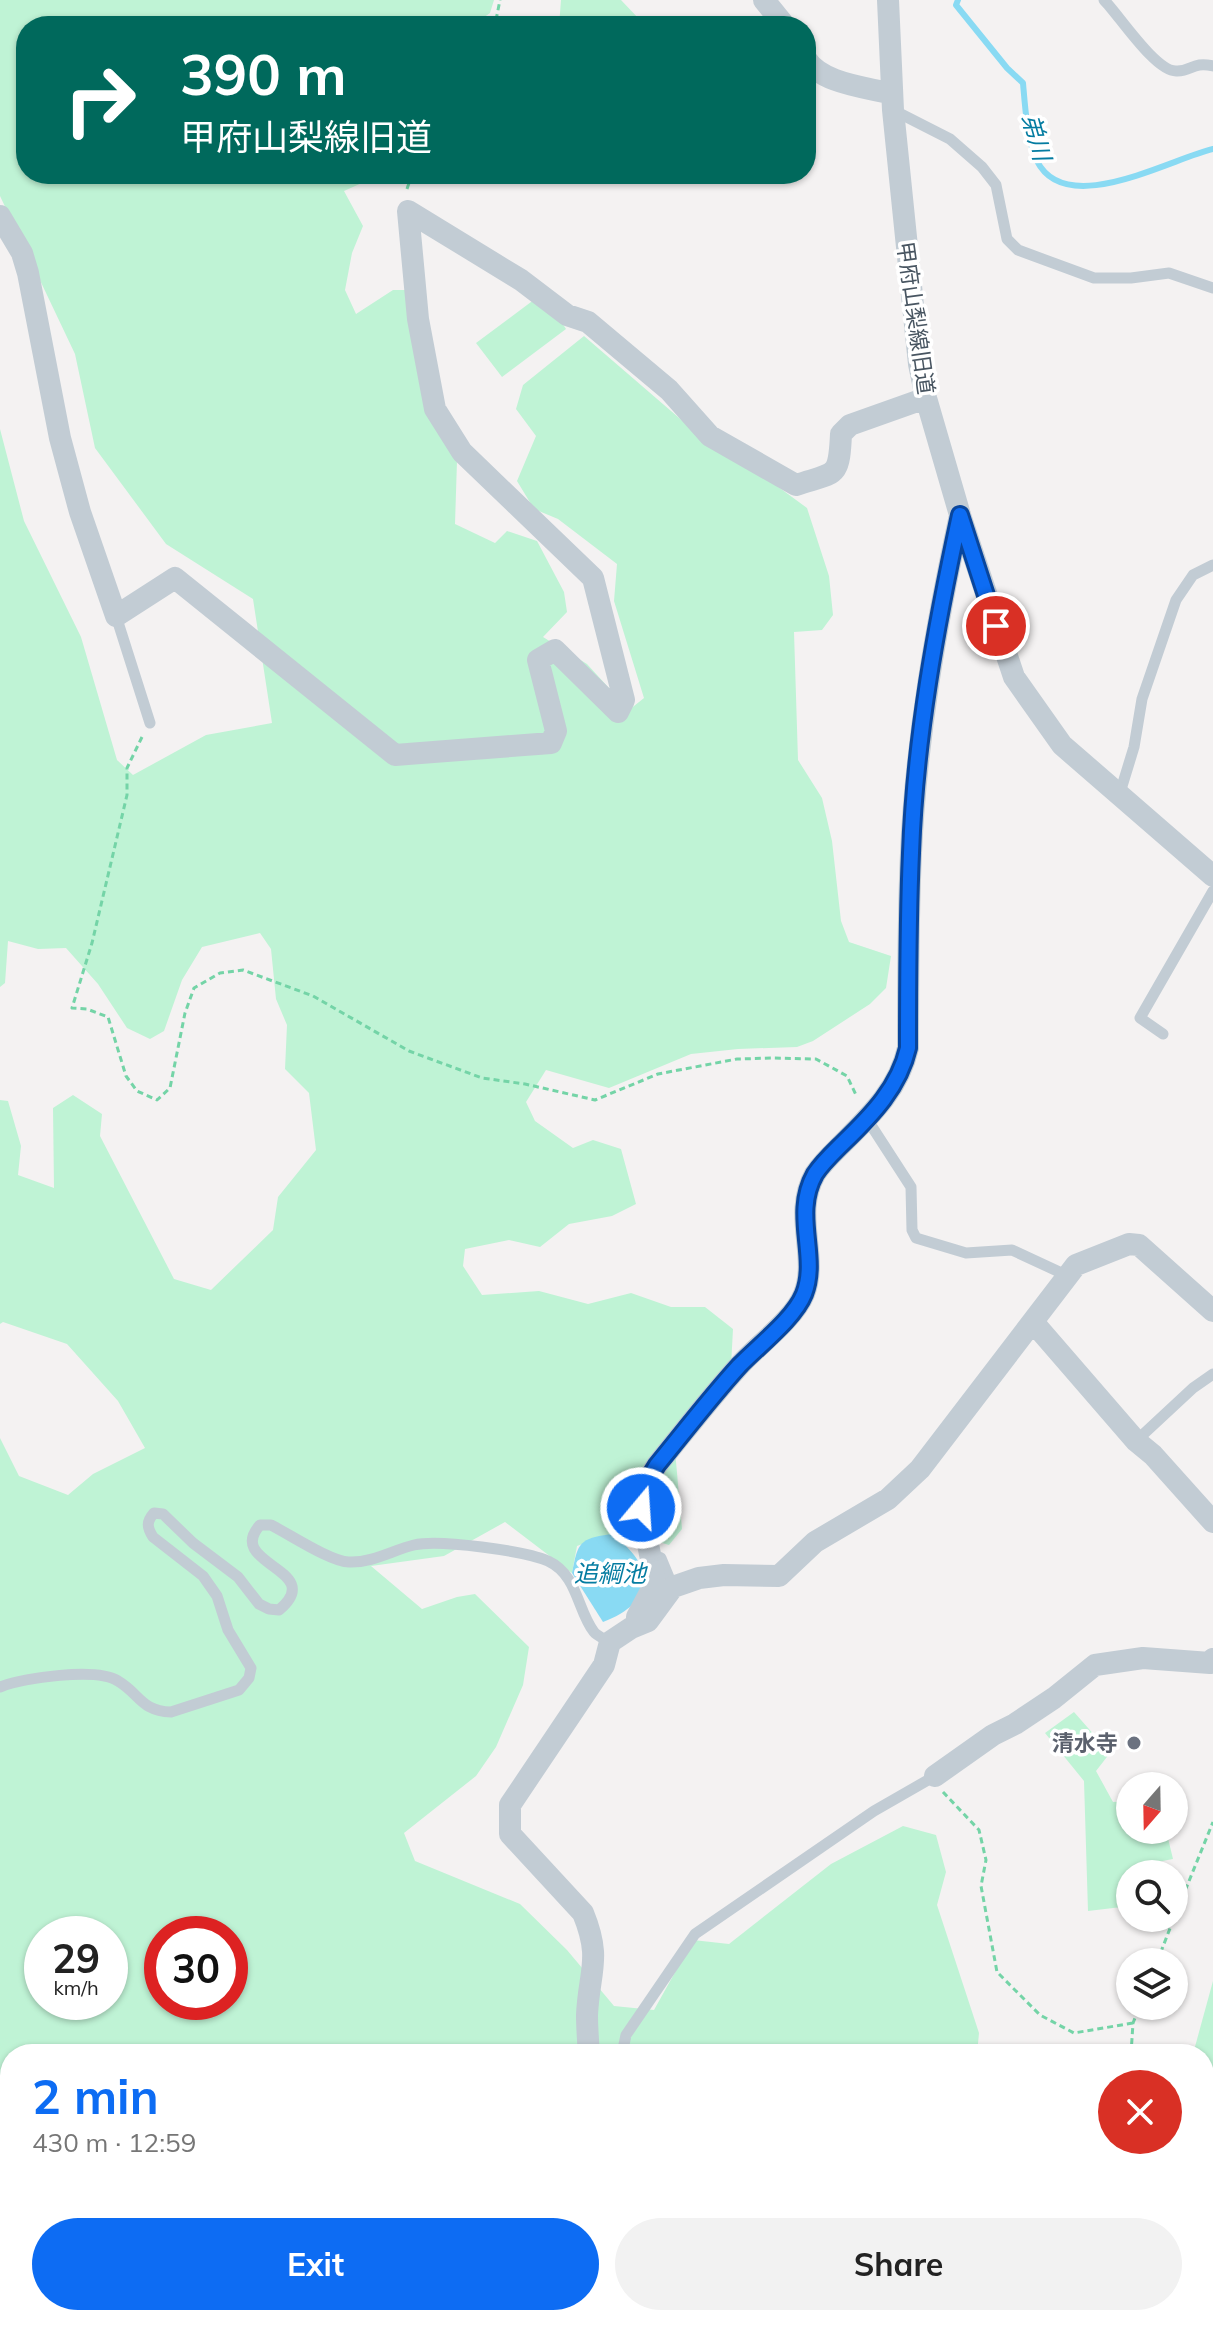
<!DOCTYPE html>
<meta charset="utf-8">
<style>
body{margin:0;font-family:Mulish,"Noto Sans JP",sans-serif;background:#f2f2f2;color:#222;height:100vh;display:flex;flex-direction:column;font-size:30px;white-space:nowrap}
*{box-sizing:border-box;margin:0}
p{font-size:26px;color:#767676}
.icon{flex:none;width:44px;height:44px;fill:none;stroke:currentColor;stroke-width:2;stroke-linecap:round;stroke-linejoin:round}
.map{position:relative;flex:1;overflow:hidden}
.side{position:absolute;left:0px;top:2044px;width:1214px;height:282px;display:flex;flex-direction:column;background:#fff;border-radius:32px 32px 0 0;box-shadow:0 2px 6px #0004}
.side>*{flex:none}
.guide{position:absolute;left:16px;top:16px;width:800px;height:168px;border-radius:32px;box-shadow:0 2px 6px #0004;background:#00695c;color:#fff;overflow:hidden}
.needle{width:52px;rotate:200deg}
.controls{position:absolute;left:1116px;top:1772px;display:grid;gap:16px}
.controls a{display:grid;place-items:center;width:72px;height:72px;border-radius:50%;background:#fff;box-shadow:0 2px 6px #0004;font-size:40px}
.speed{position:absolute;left:24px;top:1916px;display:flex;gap:16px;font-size:40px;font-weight:700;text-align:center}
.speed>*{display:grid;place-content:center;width:104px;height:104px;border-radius:50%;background:#fff;box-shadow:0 2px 6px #0004;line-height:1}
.speed small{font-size:20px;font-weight:400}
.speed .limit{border:12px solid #d22;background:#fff;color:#111}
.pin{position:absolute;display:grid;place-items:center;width:68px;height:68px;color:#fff;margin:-34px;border:4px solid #fff;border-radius:50%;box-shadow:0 2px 8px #0007}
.me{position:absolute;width:88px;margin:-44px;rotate:18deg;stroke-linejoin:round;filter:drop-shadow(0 0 6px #0008)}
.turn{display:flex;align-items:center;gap:28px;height:168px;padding:0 32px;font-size:36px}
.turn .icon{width:104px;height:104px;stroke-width:2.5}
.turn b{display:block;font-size:56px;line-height:68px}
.round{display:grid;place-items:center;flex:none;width:84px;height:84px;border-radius:42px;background:#f2f2f2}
.overview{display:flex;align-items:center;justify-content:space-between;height:136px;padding:0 32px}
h1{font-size:48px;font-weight:700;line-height:60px;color:#0d6cf3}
.cta{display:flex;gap:16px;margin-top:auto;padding:16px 32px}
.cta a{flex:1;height:92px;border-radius:48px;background:#0d6cf3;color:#fff;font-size:32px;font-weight:700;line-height:92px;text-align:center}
.cta a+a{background:#f2f2f2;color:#222}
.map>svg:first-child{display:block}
</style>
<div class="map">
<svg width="1213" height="2325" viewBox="0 0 1213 2325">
<rect width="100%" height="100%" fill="#f4f2f2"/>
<path fill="#bff3d5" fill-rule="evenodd" d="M0 0H494L490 13 472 26H26V174H382L344 191 363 226 352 253 345 290 356 314 393 290H410L457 461 455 524 495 543 507 531 537 541 564 592 567 612 543 637 587 664 629 710 644 698 614 601 617 564 558 519 534 509 517 481 536 436 516 409 523 385 584 336 707 442 762 475 807 508 829 576 833 615 822 630 794 632 798 760 822 798 832 841 841 921 849 942 891 956 886 988 870 1004 813 1041 797 1047 738 1049 691 1054 609 1088 546 1070 526 1102 535 1121 573 1148 593 1140 621 1149 636 1204 612 1216 569 1224 540 1247 509 1240 465 1249 463 1266 482 1295 539 1291 588 1304 631 1293 671 1307H705L733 1329 731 1366 674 1439 682 1529 669 1545C627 1532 619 1531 577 1546L572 1573 505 1522 444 1556 371 1566 422 1609 457 1597 475 1594 529 1647 523 1685 496 1747 476 1776 404 1833 415 1861 520 1904 567 1950 614 2006 654 2010 693 1940 729 1944 831 1864 903 1826 936 1835 946 1872 937 1905 979 2033 977 2054H10V2316H1153L1159 2321 1158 2325H0V1438L19 1476 68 1495 93 1474 145 1448 118 1401 67 1344 3 1322 0 1324V1100L8 1101 21 1146 18 1175 54 1188 53 1108 73 1095 102 1114 100 1136 174 1279 211 1290 273 1230 278 1197 316 1150 309 1093 285 1069 287 1025 276 999 271 949 260 933 202 947 182 980 164 1031 150 1039 127 1028 98 984 66 948 38 949 8 941 5 983 0 987V429L24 521 81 637 117 760 133 775 206 735 272 723 253 599 166 544 95 448 75 354 0 196ZM42 1934H110V2002H42ZM162 1934H230V2002H162Z
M561 0H621L640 20 632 26H559Z
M535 299 557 315 566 329 502 377 476 343Z
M1074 1712 1110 1753 1096 1771 1113 1802 1130 1801V1830H1166L1173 1859 1147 1864 1148 1874H1130V1906L1088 1911 1084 1781 1045 1733Z
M1213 1981V2325H1181L1182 2316H1204V2054H1193Z"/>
<path fill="#89daf3" d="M611 1534C656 1565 656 1602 603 1622L572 1573C578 1542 579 1539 611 1534Z"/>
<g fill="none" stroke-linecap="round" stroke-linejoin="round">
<path stroke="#89daf3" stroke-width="6" d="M958 0 956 5 1007 68 1023 83C1025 106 1027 140 1037 161 1066 219 1170 159 1213 149"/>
<path stroke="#74d4a7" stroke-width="3" stroke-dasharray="6 4" stroke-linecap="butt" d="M488 26 496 20 500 0
M407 189 412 174
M142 737 127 768V795L92 943 72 1008 87 1009 108 1017 126 1076 137 1091 157 1100 170 1088 185 1013 194 988 220 973 243 970 313 996 409 1051 482 1078 525 1084 595 1100 658 1074 737 1059 774 1058 816 1059 847 1076 857 1097
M943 1792 979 1830 986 1860 981 1886 997 1972 1040 2015 1074 2033 1133 2023
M1174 1918 1213 1822
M1157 1962 1174 1918
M1131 2054 1133 2023 1140 2006
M1188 2316 1191 2325"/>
<path stroke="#c2ccd4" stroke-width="11" d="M1104 0C1119 15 1155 71 1176 71 1192 72 1192 61 1213 66
M893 110 950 139 982 167 996 185 1007 239 1018 250 1094 278H1131L1169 273 1213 288
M116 616 150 723
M1119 796 1134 747 1142 699 1176 600 1193 575 1213 565
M1163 1034 1140 1018 1213 891
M867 1119 911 1187 912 1230 916 1238 966 1253 1012 1250 1068 1276
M1136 1441 1193 1388 1213 1374
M653 1555 661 1558 673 1587
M0 1687C24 1678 96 1667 118 1681 140 1694 141 1711 171 1712L239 1690 249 1678 251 1668 228 1630 217 1596 203 1576 153 1537C147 1527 146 1522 154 1513L163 1514 193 1543 238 1577 259 1604 269 1609 279 1610C328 1569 224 1565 260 1525H271C289 1534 331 1562 349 1562 372 1563 393 1550 414 1545 439 1539 525 1551 548 1561 578 1575 577 1610 594 1632 597 1636 605 1639 610 1642
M622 2054 626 2035 695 1934 874 1811 935 1776"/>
<path stroke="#c2ccd4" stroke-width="22" d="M764 0 785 26
M888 0 893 110 919 364 926 398 960 515 1014 677 1062 745 1213 876
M806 59C822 84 866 87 892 94
M0 216 22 253 28 273 60 438 80 512 116 616 175 578 395 755 551 743 556 731 538 660 555 650 618 712 624 700 593 578 462 452 435 409 418 319 408 211 521 280 567 315 588 322 669 390 710 436 796 485C836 472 839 479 841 434L850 425 926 398
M1033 1322 1136 1441 1153 1455 1213 1522
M637 1617 652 1589 654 1575 641 1508 649 1478 657 1465C684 1432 710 1398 739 1366 758 1345 794 1319 804 1294 819 1256 792 1215 815 1174 823 1162 834 1152 844 1142 872 1114 899 1088 908 1048 908 983 908 917 911 853 916 739 936 626 960 515
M935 1776 993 1735 1015 1724 1054 1698 1095 1665 1143 1658 1210 1663 1213 1659
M589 2054C588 2041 587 2028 587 2015 589 1971 602 1959 583 1913L510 1834V1805L604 1665 610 1642 631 1628 648 1621 673 1587 699 1578 724 1575 779 1576 815 1542 888 1499 920 1469 1076 1265 1129 1244 1139 1245 1213 1311
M435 2325 439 2316"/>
</g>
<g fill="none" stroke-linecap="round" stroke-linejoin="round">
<defs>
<path id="route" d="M641 1508 649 1478 657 1465C684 1432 710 1398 739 1366 758 1346 794 1319 804 1294 819 1256 792 1215 815 1174 823 1162 834 1152 844 1142 872 1115 899 1087 908 1048 908 983 908 918 911 853 915 739 936 626 960 515L996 626"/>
</defs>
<use href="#route" stroke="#08469e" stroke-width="20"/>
<use href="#route" stroke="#0d6cf3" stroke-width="14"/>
</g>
<circle fill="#6b7280" stroke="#fff" stroke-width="3" cx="1134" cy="1743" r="8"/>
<g text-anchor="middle" stroke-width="7" stroke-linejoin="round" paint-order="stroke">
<g font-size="22" fill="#485561" stroke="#fff">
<text transform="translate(916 318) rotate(82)" y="8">甲府山梨線旧道</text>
</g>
<g font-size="22" font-weight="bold" fill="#5b616d" stroke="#fff" text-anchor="end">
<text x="1118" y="1751">清水寺</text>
</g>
<g font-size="24" font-style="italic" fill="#047ca1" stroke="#fff">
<text transform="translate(1036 137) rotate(74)" y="8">弟川</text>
<text x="610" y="1582">追綱池</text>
</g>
</g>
</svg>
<div class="controls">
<a><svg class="needle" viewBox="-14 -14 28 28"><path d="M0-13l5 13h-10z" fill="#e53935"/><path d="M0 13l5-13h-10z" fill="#767676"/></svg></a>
<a><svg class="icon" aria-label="search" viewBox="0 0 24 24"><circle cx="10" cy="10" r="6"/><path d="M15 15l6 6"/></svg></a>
<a><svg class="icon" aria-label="layers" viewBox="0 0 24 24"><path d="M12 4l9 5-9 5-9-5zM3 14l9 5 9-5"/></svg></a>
</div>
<div class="speed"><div>29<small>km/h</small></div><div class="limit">30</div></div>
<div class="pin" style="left:996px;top:626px;background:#d93025"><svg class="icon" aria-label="arrive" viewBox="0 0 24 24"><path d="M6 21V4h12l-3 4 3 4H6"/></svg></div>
<svg class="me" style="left:641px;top:1508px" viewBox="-20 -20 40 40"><circle r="17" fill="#0d6cf3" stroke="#fff" stroke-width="3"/><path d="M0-11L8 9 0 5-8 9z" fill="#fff"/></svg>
<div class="guide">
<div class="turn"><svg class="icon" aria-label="right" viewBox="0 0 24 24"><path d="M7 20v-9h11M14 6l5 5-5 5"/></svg><div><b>390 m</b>甲府山梨線旧道</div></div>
</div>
<section class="side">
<div class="overview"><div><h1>2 min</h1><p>430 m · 12:59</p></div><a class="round" style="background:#d93025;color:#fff"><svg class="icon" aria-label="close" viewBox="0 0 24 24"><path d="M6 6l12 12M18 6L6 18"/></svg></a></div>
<div class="cta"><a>Exit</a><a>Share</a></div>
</section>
</div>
